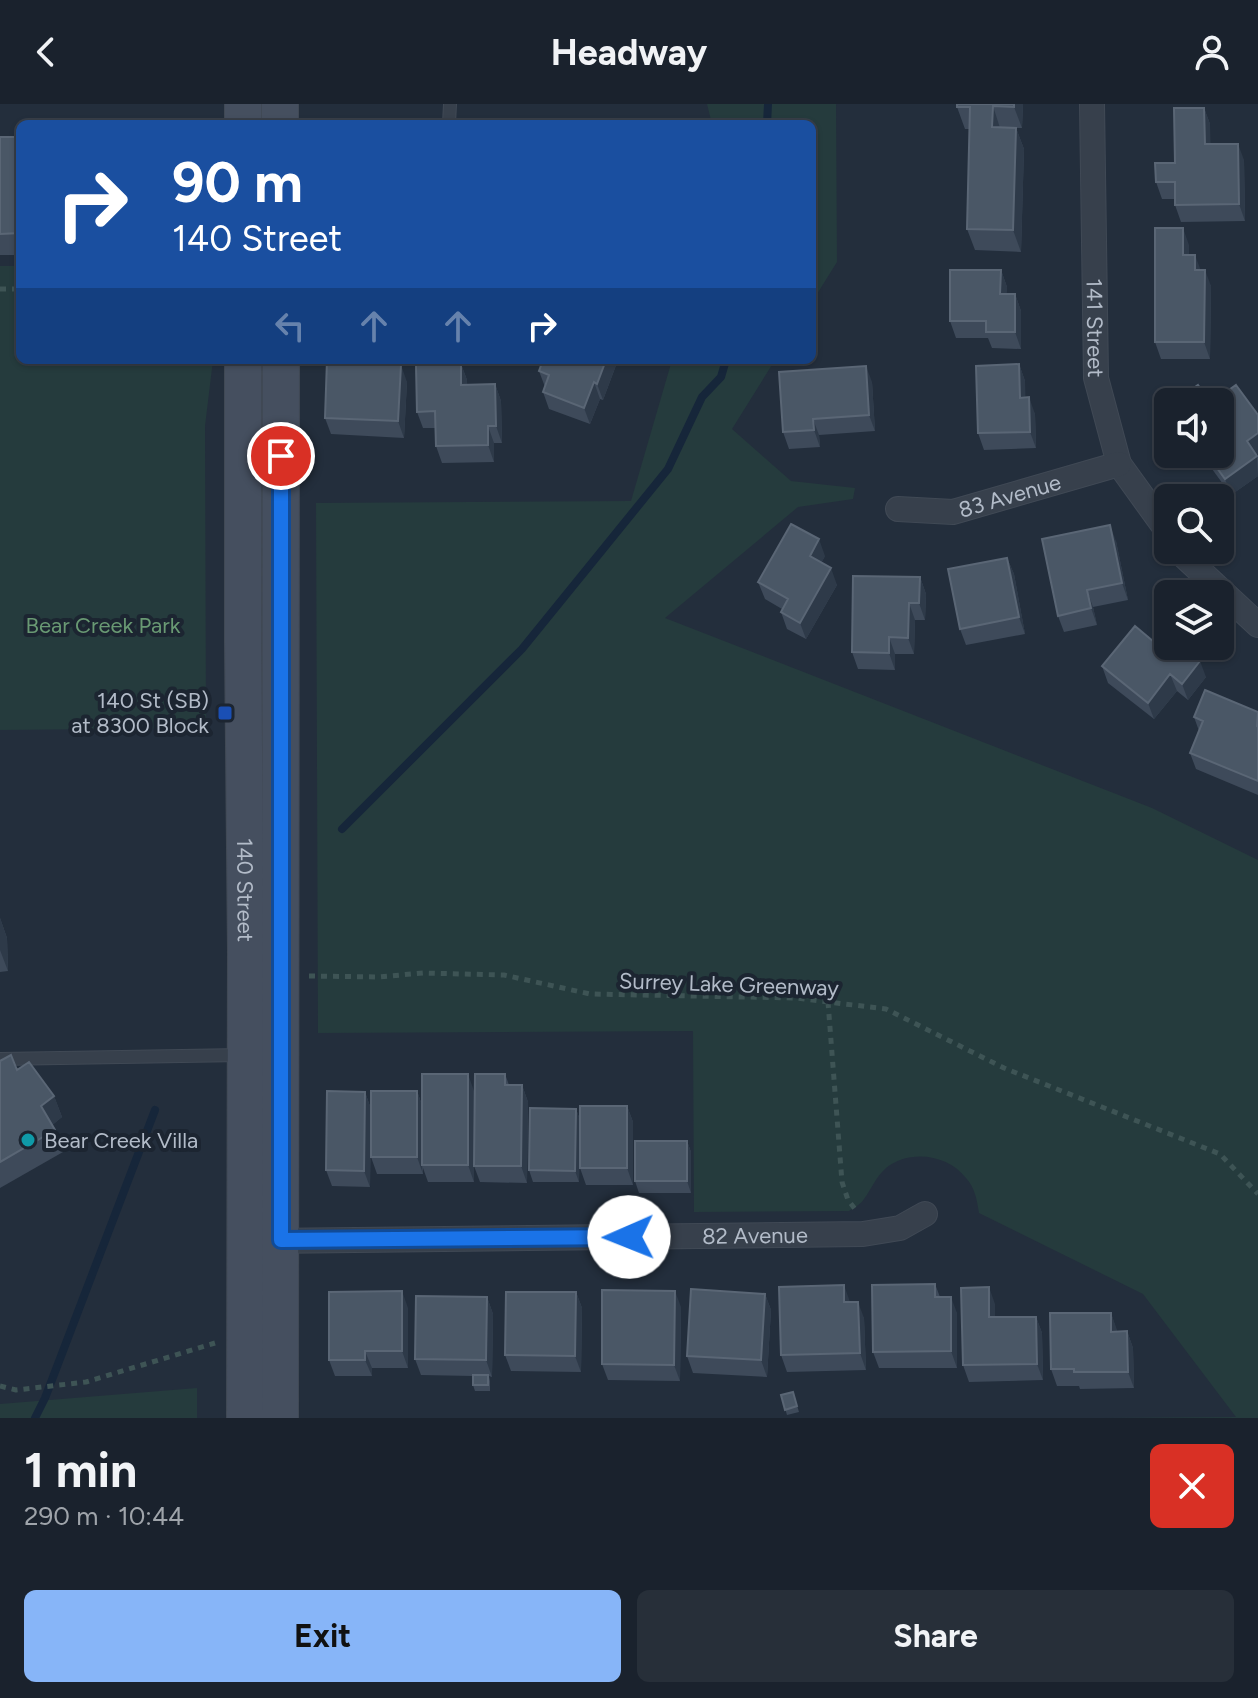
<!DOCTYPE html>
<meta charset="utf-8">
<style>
body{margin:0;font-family:Figtree,sans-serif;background:#272f39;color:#f1f3f6;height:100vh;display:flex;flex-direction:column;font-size:30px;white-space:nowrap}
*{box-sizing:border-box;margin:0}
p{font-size:26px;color:#9fa4aa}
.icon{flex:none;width:44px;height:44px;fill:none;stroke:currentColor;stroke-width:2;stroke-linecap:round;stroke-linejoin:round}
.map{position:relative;height:1314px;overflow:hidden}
.sheet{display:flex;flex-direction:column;background:#1a222d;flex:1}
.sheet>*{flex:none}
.guide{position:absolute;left:16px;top:16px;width:800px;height:244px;border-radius:12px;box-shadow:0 2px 6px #0004,0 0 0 2px #383f49;background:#1a4fa0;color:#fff;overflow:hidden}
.fabs{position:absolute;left:1154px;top:284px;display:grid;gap:16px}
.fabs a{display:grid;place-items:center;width:80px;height:80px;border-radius:12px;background:#1a222d;box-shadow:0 2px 6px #0004,0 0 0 2px #383f49;font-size:40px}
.pin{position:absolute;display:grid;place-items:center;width:68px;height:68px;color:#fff;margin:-34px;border:4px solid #fff;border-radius:50%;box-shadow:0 2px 8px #0007}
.me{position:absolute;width:88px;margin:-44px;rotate:269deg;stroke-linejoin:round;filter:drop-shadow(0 0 6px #0008)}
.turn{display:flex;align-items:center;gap:28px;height:168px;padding:0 24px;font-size:36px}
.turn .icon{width:104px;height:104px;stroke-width:2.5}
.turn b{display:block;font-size:56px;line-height:68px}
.lanes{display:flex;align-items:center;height:76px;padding:0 24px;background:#0003;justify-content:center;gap:40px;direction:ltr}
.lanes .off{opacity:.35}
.round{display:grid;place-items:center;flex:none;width:84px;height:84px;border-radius:12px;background:#272f39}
.summary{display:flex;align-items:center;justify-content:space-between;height:136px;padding:0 24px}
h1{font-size:48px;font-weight:700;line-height:60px}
.action{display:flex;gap:16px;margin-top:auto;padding:16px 24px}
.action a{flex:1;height:92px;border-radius:12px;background:#87b5f8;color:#111;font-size:32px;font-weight:700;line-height:92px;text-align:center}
.action a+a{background:#272f39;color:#f1f3f6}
header{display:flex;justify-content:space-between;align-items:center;height:104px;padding:0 24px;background:#1a222d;font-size:36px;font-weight:700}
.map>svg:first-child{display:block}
</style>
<header><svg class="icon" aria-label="back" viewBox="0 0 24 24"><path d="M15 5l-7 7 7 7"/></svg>Headway<svg class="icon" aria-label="person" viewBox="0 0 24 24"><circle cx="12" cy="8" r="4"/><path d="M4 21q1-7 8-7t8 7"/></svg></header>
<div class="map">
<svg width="1258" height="1314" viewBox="0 0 1258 1314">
<rect width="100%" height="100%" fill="#232e3c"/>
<path fill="#253b3d" d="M707 0H836L837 158 812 198V20H712Z
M0 162H20V256H213L205 322 206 624 0 626Z
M672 256H775L732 325 791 377 855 384 853 395 798 403 665 514 1152 704 1258 756V1314H1100L1236 1313 1143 1190 979 1109C977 1096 975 1084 966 1074 948 1050 909 1045 886 1064 876 1073 872 1084 864 1095 861 1100 855 1103 849 1107L694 1108 693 927 318 929 316 399 631 397Z
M197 1284V1314H0V1300Z"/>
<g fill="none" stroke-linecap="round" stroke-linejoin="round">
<path stroke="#16263a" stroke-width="8" d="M767 20 768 0
M342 725 522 545 668 365 702 293 721 273 726 256
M35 1314 45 1294 155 1006"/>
<defs>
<path id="service" d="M449 20 450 0
M0 955 242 951"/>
<g id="minor">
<path id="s1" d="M1092 0 1096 274 1119 360 1168 428"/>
<path id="s2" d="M898 405 953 408 1119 360"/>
<path d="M1181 446 1186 454 1258 521"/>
<path id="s3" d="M267 1137 863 1130 900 1124 925 1110"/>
</g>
<g id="secondary">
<path d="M280 0V20"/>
<path d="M243 20V0"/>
<path id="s4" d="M243 256V539L246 847 245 1314"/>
<path d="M280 1314 281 256"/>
</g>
</defs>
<use href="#service" stroke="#404955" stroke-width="14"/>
<use href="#minor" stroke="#404955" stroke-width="26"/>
<use href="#secondary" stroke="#404955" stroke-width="38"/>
<path stroke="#3e5455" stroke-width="5" stroke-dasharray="6 6" stroke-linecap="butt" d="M0 185H20
M309 872 378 873 423 869 504 871 590 890 796 894 886 905 1004 964 1220 1050 1258 1090
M828 898 842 1078 848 1096 855 1105
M0 1282 16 1286 86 1278 215 1239"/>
<use href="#service" stroke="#37404c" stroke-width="12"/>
<use href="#minor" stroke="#37404c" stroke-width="24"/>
<use href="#secondary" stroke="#454f5f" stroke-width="36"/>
</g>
<path fill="#3e4a5a" d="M1023 0 1022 24H1016L1024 45 1021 148 975 146 967 125 970 25H965L957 3Z
M1204 4 1210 20V40L1244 56 1245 117 1181 118 1175 101V95H1162L1156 78 1175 59Z
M0 33H20V151H0Z
M1189 141V151L1211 182 1210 255H1161L1155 238Z
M1001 166 1007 183 1006 190H1015L1021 207V245L992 244 988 234H956L950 217Z
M327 256H388L389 261 407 278 404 334 331 330 325 314Z
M618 256 603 296 600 295 590 320 549 305 543 288 545 283 539 267Z
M461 260 467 276V280H495L501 297 502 339H494V358L442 359 436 342V324H423L417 308Z
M1019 260 1025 277V293L1035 310 1036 344 984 346 978 329Z
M872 278 875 327 819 331 820 343 789 345 783 328Z
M1201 350 1257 351 1258 354V372L1231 391Z
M1116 437 1128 496 1093 503 1097 521 1064 528 1058 512Z
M825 452 821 459 837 481 806 535 787 525 781 508 782 505 765 495 758 478Z
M1007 454 1014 470 1025 530 966 541 960 525Z
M920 473 926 490 925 516H915L914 550H895V566L858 565 852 548Z
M1160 543 1206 573 1188 596 1177 587 1154 615 1108 579 1102 562Z
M1258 608V691L1196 665 1190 649 1199 627 1194 613Z
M0 814 7 834 8 867 0 868Z
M0 957 17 966 54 992 62 1013 52 1021 63 1048 0 1084Z
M505 970 509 981H522L528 998 527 1079 480 1078 474 1062V1078H428L423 1064V1070H377L371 1053 417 987 422 1001 474 987V1051Z
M365 988 371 1005 370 1083 332 1082 326 1066Z
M627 1002 633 1018V1081H586L580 1064Z
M576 1005 580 1016 579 1078H533L529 1066Z
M687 1037 691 1048V1089H639L635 1077Z
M935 1180 940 1193 957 1209V1264H879L873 1248Z
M576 1188 582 1204 581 1268 511 1267 505 1251Z
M765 1190 771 1206 767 1273 693 1269 687 1252Z
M487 1193 493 1210 492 1273 489 1272 490 1277V1287H475L473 1281V1272L421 1271 415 1255Z
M850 1198 864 1214 866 1266 787 1268 781 1251Z
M995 1200V1213H1036L1042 1229 1043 1276 969 1278 963 1261Z
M681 1203 680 1277 608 1276 602 1260Z
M408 1204V1264H372V1272H335L329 1256Z
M1111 1209 1117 1228 1127 1227 1133 1244 1134 1284 1080 1285 1079 1282H1057L1051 1265Z
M793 1288 799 1308 787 1311 781 1291Z"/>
<path fill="#2e3a49" d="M1014 0H1023L1022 24 1014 3Z
M993 2 1000 24 992 23Z
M1204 4 1210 20 1211 57 1205 40Z
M1016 24 1024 45 1021 148 1013 126Z
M1238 40 1244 56 1245 117 1239 100Z
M1183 124 1189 141V167L1183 151Z
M1195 151 1201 167 1195 166Z
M1001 166 1007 183 1006 207 1000 190Z
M1205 166 1211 182 1210 255 1204 238Z
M1015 190 1021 207V245L1015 228Z
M606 256H618L603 296 597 280Z
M461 260 467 276 468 297 461 281Z
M1019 260 1025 277 1026 310 1020 294Z
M401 261 407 278 404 334 398 317Z
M866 262 872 278 875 327 869 311Z
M594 278 600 295 590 320 584 304Z
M495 280 501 297 502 339 496 322Z
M1029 293 1035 310 1036 344 1030 328Z
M813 315 819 331 820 343 814 326Z
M488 322 494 339V358L488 341Z
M1258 329V350L1253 354 1247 337Z
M1257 352 1258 372 1231 391 1225 375Z
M1110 421 1116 437 1128 496 1122 479Z
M819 435 825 452 816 469 810 452Z
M1007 454 1014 470 1025 530 1019 513Z
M831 464 837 481 806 535 800 519Z
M920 473 926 490 925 516 919 499Z
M1087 486 1093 503 1097 521 1091 504Z
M909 499 915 516 914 550 908 534Z
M889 533 895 550V566L889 549Z
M1200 557 1206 573 1188 596 1182 580Z
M1170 570 1177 587 1154 615 1148 599Z
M0 814 7 834 8 867 0 846Z
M468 970 474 987V1078L468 1061Z
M522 981 528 998 527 1079 521 1062Z
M417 987 423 1004 422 1061 423 1070 417 1053Z
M365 988 371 1005 370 1083 364 1067Z
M54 992 62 1013 49 1024 41 1002Z
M627 1002 633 1018V1081L627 1064Z
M576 1005 580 1016 579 1078 575 1067Z
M687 1037 691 1048V1089L687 1077Z
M844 1181 850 1198H844Z
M989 1183 995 1200V1230L989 1213Z
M402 1187 408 1204V1264L402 1247Z
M675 1187 681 1203 680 1277 674 1261Z
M576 1188 582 1204 581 1268 575 1252Z
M765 1190 771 1206 767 1273 761 1256Z
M487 1193 493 1210 492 1273 486 1256Z
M951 1193 957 1209V1264L951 1247Z
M858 1198 864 1214 866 1266 860 1249Z
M1111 1209 1117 1226V1244L1111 1228Z
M1036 1213 1042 1229 1043 1276 1037 1260Z
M1127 1227 1133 1244 1134 1284 1128 1268Z
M365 1247 372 1264V1272L365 1256Z"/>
<path fill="#4a5766" stroke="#5a6675" stroke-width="2" d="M957 0H1014V3L993 2 992 23 1016 24 1013 126 967 125 970 3H957Z
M1174 4H1204L1205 40H1238L1239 100 1175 101V78H1156L1155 59H1175Z
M0 33H20V129L0 130Z
M1155 124H1183V151H1195V166H1205L1204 238H1155Z
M950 166H1001L1000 190H1015V228H986V217H950Z
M327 256H384V261H401L398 317 325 314Z
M543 256H606L597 280 594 278 584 304 543 288 549 271 539 267Z
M461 260V281L495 280 496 322H488V341L436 342 435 307 417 308 416 261Z
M1019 260 1020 294 1029 293 1030 328 978 329 976 262Z
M866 262 869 311 813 315 814 326 783 328 779 268Z
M1198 281 1210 298H1174Z
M1236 281 1258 311V329L1247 337 1257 352 1225 375 1207 350H1220V298H1212Z
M791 420 819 435 810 452 831 464 800 519 781 508 788 495 758 478Z
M1110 421 1122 479 1087 486 1091 504 1058 512 1042 435Z
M1007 454 1019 513 960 525 948 465Z
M853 472 920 473 919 499H909L908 534 889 533V549L852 548Z
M1135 522 1160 543 1168 533V542H1182L1200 557 1182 580 1170 570 1148 599 1102 562Z
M1205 586 1258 608 1257 622 1258 623V677L1190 649 1203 617 1194 613Z
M11 951 17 966 29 958 54 992 41 1002 55 1026 0 1058V957Z
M422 970H468V1061H422Z
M475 970H505V981H522L521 1062H474Z
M327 987 365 988 364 1067 326 1066Z
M371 987H417V1053H371Z
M580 1002H627V1064H580Z
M530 1004 576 1005 575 1067 529 1066Z
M635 1037H687V1077H635Z
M935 1180V1193H951V1247L873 1248 872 1181Z
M844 1181V1198H858L860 1249 781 1251 779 1183Z
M989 1183V1213H1036L1037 1260 963 1261 961 1184Z
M691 1185 765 1190 761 1256 687 1252Z
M602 1186 675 1187 674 1261 602 1260Z
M402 1187V1247H365V1256H329V1188Z
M506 1188H576L575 1252 505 1251Z
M416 1192 487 1193 486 1256 415 1255Z
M1050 1209H1111V1228L1127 1227 1128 1268H1074V1265H1051Z
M473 1271H488V1281H473Z
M793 1288 797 1302 785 1306 781 1291Z"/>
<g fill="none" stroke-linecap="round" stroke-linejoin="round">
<defs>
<path id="route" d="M281 352V1136L629 1133"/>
</defs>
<use href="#route" stroke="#114b97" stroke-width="20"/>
<use href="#route" stroke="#1a73e8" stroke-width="14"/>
</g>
<rect fill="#1a4fb4" stroke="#1c2531" stroke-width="3" x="217" y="601" width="16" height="16" rx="4"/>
<circle fill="#0f9aa8" stroke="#1c2531" stroke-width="3" cx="28" cy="1036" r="8"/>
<g text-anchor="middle" stroke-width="8" stroke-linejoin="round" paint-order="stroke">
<g font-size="22" fill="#b2bbc8" stroke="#1c2531">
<text dy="8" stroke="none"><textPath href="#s1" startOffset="224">141 Street</textPath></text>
<text dy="8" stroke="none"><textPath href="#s2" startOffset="114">83 Avenue</textPath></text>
<text dy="8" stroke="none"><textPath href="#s4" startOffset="530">140 Street</textPath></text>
<text transform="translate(729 880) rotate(2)" y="8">Surrey Lake Greenway</text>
<text dy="8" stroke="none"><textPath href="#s3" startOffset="488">82 Avenue</textPath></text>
</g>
<g font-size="22" fill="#699973" stroke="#1c2531">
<text x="103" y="529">Bear Creek Park</text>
</g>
<g font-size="22" fill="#b2bbc8" stroke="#1c2531" text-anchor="end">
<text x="209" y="604">140 St (SB)<tspan x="209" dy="25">at 8300 Block</tspan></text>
<text x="44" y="1044" text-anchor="start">Bear Creek Villa</text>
</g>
</g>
</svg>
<div class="fabs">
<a><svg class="icon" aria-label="sound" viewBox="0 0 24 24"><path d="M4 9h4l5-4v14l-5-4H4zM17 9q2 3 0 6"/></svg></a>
<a><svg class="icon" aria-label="search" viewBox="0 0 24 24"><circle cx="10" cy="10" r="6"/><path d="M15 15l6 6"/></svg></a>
<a><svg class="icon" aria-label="layers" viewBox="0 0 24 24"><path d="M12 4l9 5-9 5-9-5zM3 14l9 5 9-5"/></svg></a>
</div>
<div class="pin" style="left:281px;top:352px;background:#d93025"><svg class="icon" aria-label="arrive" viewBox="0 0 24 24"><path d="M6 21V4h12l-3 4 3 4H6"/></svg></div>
<svg class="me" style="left:629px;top:1133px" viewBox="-20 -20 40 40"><circle r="19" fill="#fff"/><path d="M0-13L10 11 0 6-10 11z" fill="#1a73e8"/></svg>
<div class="guide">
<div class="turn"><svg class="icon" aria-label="right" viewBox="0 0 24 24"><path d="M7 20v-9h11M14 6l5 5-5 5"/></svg><div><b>90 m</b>140 Street</div></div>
<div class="lanes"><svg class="icon off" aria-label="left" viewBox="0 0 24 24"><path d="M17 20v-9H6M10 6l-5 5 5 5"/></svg><svg class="icon off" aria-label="ahead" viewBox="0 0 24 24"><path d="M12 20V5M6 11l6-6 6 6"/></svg><svg class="icon off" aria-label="ahead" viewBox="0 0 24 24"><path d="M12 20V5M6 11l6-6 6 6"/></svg><svg class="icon" aria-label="right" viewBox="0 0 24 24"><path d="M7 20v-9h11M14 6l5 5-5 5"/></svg></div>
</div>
</div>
<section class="sheet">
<div class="summary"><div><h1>1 min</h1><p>290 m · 10:44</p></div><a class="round" style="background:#d93025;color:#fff"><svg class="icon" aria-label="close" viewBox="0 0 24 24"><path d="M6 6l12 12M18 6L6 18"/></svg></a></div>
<div class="action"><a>Exit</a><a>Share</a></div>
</section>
